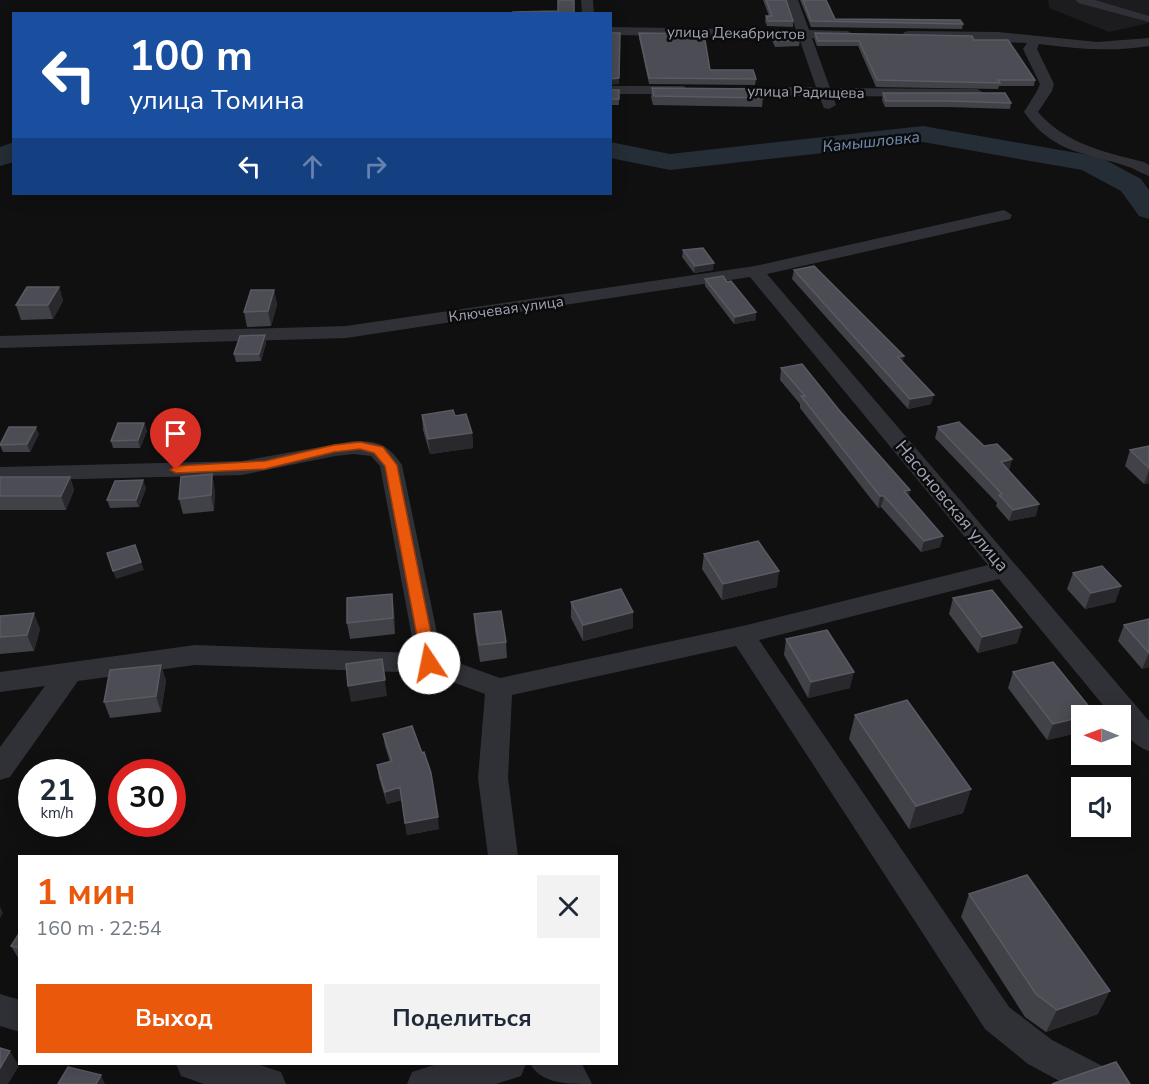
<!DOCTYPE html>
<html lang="ru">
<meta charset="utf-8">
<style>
body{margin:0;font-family:"Nunito Sans",sans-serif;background:#f2f2f3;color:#1f2937;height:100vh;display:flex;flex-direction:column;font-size:22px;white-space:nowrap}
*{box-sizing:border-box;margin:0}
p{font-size:20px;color:#747a83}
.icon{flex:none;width:33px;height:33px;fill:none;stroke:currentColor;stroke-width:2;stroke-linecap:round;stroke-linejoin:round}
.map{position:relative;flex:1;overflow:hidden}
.side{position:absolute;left:18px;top:855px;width:600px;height:210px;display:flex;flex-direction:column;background:#fff;border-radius:0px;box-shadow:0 3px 15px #0003}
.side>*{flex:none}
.top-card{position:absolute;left:12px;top:12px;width:600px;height:183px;border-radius:0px;box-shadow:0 3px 15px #0003;background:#1a4fa0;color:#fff;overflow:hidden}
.needle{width:39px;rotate:271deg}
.fabs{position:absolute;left:1071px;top:705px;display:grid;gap:12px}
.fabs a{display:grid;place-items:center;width:60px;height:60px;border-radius:0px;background:#fff;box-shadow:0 3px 15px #0003;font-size:30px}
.speed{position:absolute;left:18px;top:759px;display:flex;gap:12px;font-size:30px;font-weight:700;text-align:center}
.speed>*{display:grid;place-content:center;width:78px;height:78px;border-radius:50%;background:#fff;box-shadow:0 3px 15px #0003;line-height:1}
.speed small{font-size:15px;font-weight:400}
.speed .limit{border:9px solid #d22;background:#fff;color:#111}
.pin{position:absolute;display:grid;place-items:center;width:51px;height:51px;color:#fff;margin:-62px -26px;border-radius:50% 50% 50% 0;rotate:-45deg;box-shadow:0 0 6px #0007}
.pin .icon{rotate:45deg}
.me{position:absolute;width:66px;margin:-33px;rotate:349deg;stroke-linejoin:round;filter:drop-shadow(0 0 4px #0008)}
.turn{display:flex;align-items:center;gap:21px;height:126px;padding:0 18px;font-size:27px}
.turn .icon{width:78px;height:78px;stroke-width:2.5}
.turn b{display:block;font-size:42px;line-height:51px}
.lanes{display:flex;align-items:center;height:57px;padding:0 18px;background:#0003;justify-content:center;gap:30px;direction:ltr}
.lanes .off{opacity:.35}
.round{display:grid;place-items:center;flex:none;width:63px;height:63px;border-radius:0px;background:#f2f2f3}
.headline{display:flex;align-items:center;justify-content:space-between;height:102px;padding:0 18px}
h1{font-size:36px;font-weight:700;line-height:45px;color:#ea580c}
.primary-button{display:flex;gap:12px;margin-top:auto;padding:12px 18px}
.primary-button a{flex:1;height:69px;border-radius:0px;background:#ea580c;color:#fff;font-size:24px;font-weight:700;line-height:69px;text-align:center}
.primary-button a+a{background:#f2f2f3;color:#1f2937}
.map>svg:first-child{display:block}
</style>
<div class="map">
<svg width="1149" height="1084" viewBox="0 0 1149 1084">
<rect width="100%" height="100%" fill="#101011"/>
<path fill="#1c1c1e" d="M1048 0H1149V23L1109 32 1049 8Z"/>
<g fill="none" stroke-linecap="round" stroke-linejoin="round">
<path fill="#252d36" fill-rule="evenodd" d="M923 126 1100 157 1141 179 1149 190V219L1139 216 1121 191 1082 170 923 142 670 170 610 158V142L670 154Z
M14 142V162L0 166V147Z"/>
<path fill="#303137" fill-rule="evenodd" d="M581 0H593L594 14H582Z
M786 0H798L809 30 848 31 854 35 848 39 812 38 830 88 977 89 984 93 977 97 833 96 836 105 829 109 824 108 819 96 730 95 723 91 725 88 816 87 799 38 610 35V27L796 30Z
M1076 0H1095L1149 16V22L1078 3Z
M909 31 998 32 1097 42 1149 38V46C1112 52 1076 49 1039 44L1037 49 1054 84 1052 91 1038 112C1066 144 1104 152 1144 162L1149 165V176C1143 174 1138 171 1132 168 1088 152 1055 156 1024 112L1037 91 1040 84 1023 49 1027 43 904 38 903 35 904 32Z
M610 86H683L690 90 683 94H610Z
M1004 210 1012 215 1010 219 767 274 1149 721V751C1134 746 1120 731 1120 716H1112L999 579 759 640 1009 1007 1052 1040 1114 1072 1119 1084H1065L1028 1064 985 1029 736 646 512 695 508 778 518 856H488L478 778 485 694 428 673 195 665 78 681 10 777 0 780V747L45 686 0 692V672L195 645 415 653 380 466 371 456 354 454 335 456 242 475 0 481V467L242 461 354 441C378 441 388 444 402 465L442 657 500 678 747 625 988 565 750 277 346 338 0 348V336L346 326 755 266Z
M0 994 20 1000V1032L0 1026Z
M176 1064H257L281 1072 286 1084H204L181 1076Z
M437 1064H526L521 1076 496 1084H407L412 1072Z
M530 1064H582L592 1084C567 1084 542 1084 530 1064Z"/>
</g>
<path fill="#414148" d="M763 0H786L793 21V27L767 26 765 21 766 16H769Z
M800 0H826L835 19 963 24 962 29 811 27Z
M772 32 800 40 799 46 775 47 771 38Z
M639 33 710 70 756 79 755 85 649 84 639 38Z
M815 33 974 40 1035 80 1034 86H999L998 89 876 87 858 46H817L814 38Z
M652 88 763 98 762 107 653 105 651 97Z
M610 90H619V105H610Z
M883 93 1011 103 1010 109 947 107H885L882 100Z
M683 250 713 270 694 273 682 257Z
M794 270 931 404 908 409 792 279Z
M705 279 756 320 734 324 705 286Z
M59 287 63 301 53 319 21 320 16 305Z
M274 290 277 305 271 326 247 327 244 312Z
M265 335 266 343 261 361 236 362 234 354Z
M781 368 909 497 940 547 921 552 881 507 878 508 800 408V404L780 380Z
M422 415 455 416 472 433 473 448 430 454 423 430Z
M144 423 147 431 140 448H113L111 441Z
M938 427 1012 459 1009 470 1036 516 1009 521 996 506 997 503 935 438Z
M39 434 30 452H3L0 445Z
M1149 446V483L1144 484 1125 466 1130 450Z
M0 477H70L74 490 66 510H0Z
M146 488 139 507 110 508 107 500Z
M215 489 214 511 183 514 179 499Z
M704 554 777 587 722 600 702 569Z
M1073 573 1121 586 1115 602 1085 609 1067 589Z
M953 598 1022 627 1017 643 978 653 949 614Z
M571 602 633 628 583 641 571 618Z
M394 610 395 634 350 639 347 623Z
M474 614 506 642 507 658 480 662 475 630Z
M0 616 40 629 34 651 0 654Z
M1149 619V667L1142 669 1118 641 1124 625Z
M786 639 850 688 808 698 784 655Z
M161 665 166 681 161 712 110 718 104 702Z
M1013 672 1095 714V716H1082V732L1047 740 1008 688Z
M855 715 971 789 963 813 909 829 849 739Z
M383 734 439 829 407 835 402 800 387 804 379 778 377 765 390 762 385 746Z
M969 894 1098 1014 1046 1032 1025 1017 961 917Z
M20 932V961L11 946Z"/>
<path fill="#29292d" d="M619 78V84L610 85V79Z
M714 263 713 270 694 273 695 266Z
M59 287 63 301 53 319 48 305Z
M274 290 277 305 271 326 268 311Z
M756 312V320L734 324 735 317Z
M265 335 266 343 261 361 259 354Z
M904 356 902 365 898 357Z
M934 395 931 404 908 409 910 399Z
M144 423 147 431 140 448 138 440Z
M36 427 39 434 30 452 27 444Z
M472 433 473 448 430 454 428 439Z
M1012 459 1009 470 998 473 1001 462Z
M1149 470V483L1144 484Z
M212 474 215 489 214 511 211 495Z
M70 477 74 490 66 510 61 496Z
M143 480 146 488 139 507 136 500Z
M910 490 908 502 904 491Z
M880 496H884L881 507 878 508Z
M1039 504 1036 516 1009 521 1013 510Z
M943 536 940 547 921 552 924 541Z
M141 562 144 570 116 579 113 571Z
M779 571 777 587 722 600 723 584Z
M1121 586 1115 602 1085 609 1091 593Z
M392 594 394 610 395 634 393 618Z
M633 612V628L583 641V625Z
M34 613 40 629 34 651 27 635Z
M1022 627 1017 643 978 653 982 637Z
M1149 653V667L1142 669Z
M382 659 387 696 351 702 348 686Z
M161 665 166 681 161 712 156 696Z
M854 672 850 688 808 698 811 682Z
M1082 717V732L1047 740 1053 724Z
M400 787 402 800 387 804 385 792Z
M971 789 963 813 909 829 916 806Z
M438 817 439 829 407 835 405 823Z
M0 907 3 913 0 918Z
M1110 991 1098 1014 1046 1032 1057 1010Z
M10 1051 19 1066 8 1084H0V1068Z
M101 1075 105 1084H96Z"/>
<path fill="#4b4c54" stroke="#595a63" stroke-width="1.5" d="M558 0H574V14H513V12L558 11Z
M766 0H786L793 21H768L766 16H772Z
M803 0H826L835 19 960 20 963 24 811 21Z
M772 32H797L800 40 775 41Z
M610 33H620L619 78 610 79Z
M639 33 704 34 710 70H753L756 79 649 78Z
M815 33 972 36 974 40H1008L1035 80H998L1000 83 877 80 859 41H818Z
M652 88 760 89 763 98 654 96Z
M610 90H619V99H610Z
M883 93H1005L1011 103 948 101H886Z
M703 248 714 263 695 266 683 250Z
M814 266 904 356 898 357 934 395 910 399 794 270Z
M723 276 727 282 731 281 756 312 735 317 705 279Z
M27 287H59L48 305H16Z
M251 290H274L268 311 244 312Z
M265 335 259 354H234L240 336Z
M802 364 839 410 910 490 904 491 943 536 924 541 884 496H880L801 396H805L781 368Z
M453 410 455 416 466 414 472 433 428 439 422 415Z
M959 422 984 446 997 444 1012 459 1001 462 1039 504 1013 510 999 495 1002 494 938 427Z
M118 423H144L138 440 111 441Z
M9 427H36L27 444 0 445Z
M1149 446V468L1130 450Z
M212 474 211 495 179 499 181 477Z
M0 477H70L61 496H0Z
M143 480 136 500H107L115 481Z
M758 541 779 571 723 584 704 554Z
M135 545 141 562 113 571 107 553Z
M1102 566 1121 586 1091 593 1073 573Z
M621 589 633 612 583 625 571 602Z
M992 590 1022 627 982 637 953 598Z
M392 594 393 618 347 623V598Z
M501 611 506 642 479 645 474 614Z
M34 613 27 635 0 637V616Z
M1149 619V653L1124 625Z
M827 630 854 672 811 682 786 639Z
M382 659 385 680 348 686 346 664Z
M1053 662 1095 714 1088 716H1082V717L1053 724 1013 672Z
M161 665 156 696 104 702 110 670Z
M907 700 971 789 916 806 855 715Z
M412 726 422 753 424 752 431 773 438 817 405 823 400 787 385 792 377 765 392 761 383 734Z
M1027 875 1110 991 1057 1010 1036 994 969 894Z
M20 932V948L11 946Z
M0 1048 10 1051 0 1068Z
M1116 1062 1130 1084H1052Z
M68 1067 101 1075 96 1084H58Z"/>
<path fill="#ea580c" stroke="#983908" stroke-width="1.5" d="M360 442 383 447 397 465 437 663 435 667H424L422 663 385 466 374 453 360 449 334 452 265 469 176 473 170 470 176 466 265 461 334 445Z"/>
<g text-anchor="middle" stroke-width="5" stroke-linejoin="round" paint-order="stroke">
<g font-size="15" fill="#a0a4b4" stroke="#0b0b0c">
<text transform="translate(736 33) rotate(1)" y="5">улица Декабристов</text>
<text transform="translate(806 92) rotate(1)" y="5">улица Радищева</text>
<text transform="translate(506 309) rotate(-8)" y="5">Ключевая улица</text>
</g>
<g font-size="16" font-style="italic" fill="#728eb3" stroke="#0b0b0c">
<text transform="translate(871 141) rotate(-6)" y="6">Камышловка</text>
</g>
<g font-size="18" fill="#a0a4b4" stroke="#0b0b0c">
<text transform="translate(952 506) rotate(50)" y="6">Насоновская улица</text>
</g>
</g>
</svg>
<div class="fabs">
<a><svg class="needle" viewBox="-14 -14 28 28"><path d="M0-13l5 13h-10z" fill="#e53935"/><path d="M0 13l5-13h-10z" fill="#747a83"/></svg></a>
<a><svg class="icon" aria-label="sound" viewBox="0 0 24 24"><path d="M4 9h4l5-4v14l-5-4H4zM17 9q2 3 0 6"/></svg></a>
</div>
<div class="speed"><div>21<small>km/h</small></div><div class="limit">30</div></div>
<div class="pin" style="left:176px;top:470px;background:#d93025"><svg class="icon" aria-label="arrive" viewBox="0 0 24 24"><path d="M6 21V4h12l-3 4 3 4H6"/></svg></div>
<svg class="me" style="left:429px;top:663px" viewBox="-20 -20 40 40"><circle r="19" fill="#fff"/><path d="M0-13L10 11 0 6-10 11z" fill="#ea580c"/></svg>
<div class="top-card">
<div class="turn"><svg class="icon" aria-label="left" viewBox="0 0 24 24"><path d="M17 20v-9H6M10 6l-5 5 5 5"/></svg><div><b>100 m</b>улица Томина</div></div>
<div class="lanes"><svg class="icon" aria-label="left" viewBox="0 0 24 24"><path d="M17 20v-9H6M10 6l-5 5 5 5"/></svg><svg class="icon off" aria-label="ahead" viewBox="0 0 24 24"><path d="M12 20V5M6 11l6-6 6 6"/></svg><svg class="icon off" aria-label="right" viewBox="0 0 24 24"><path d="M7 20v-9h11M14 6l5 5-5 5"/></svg></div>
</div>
<section class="side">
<div class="headline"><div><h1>1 мин</h1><p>160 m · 22:54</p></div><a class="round"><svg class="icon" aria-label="close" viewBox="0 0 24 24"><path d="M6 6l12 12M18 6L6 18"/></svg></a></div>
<div class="primary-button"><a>Выход</a><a>Поделиться</a></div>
</section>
</div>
